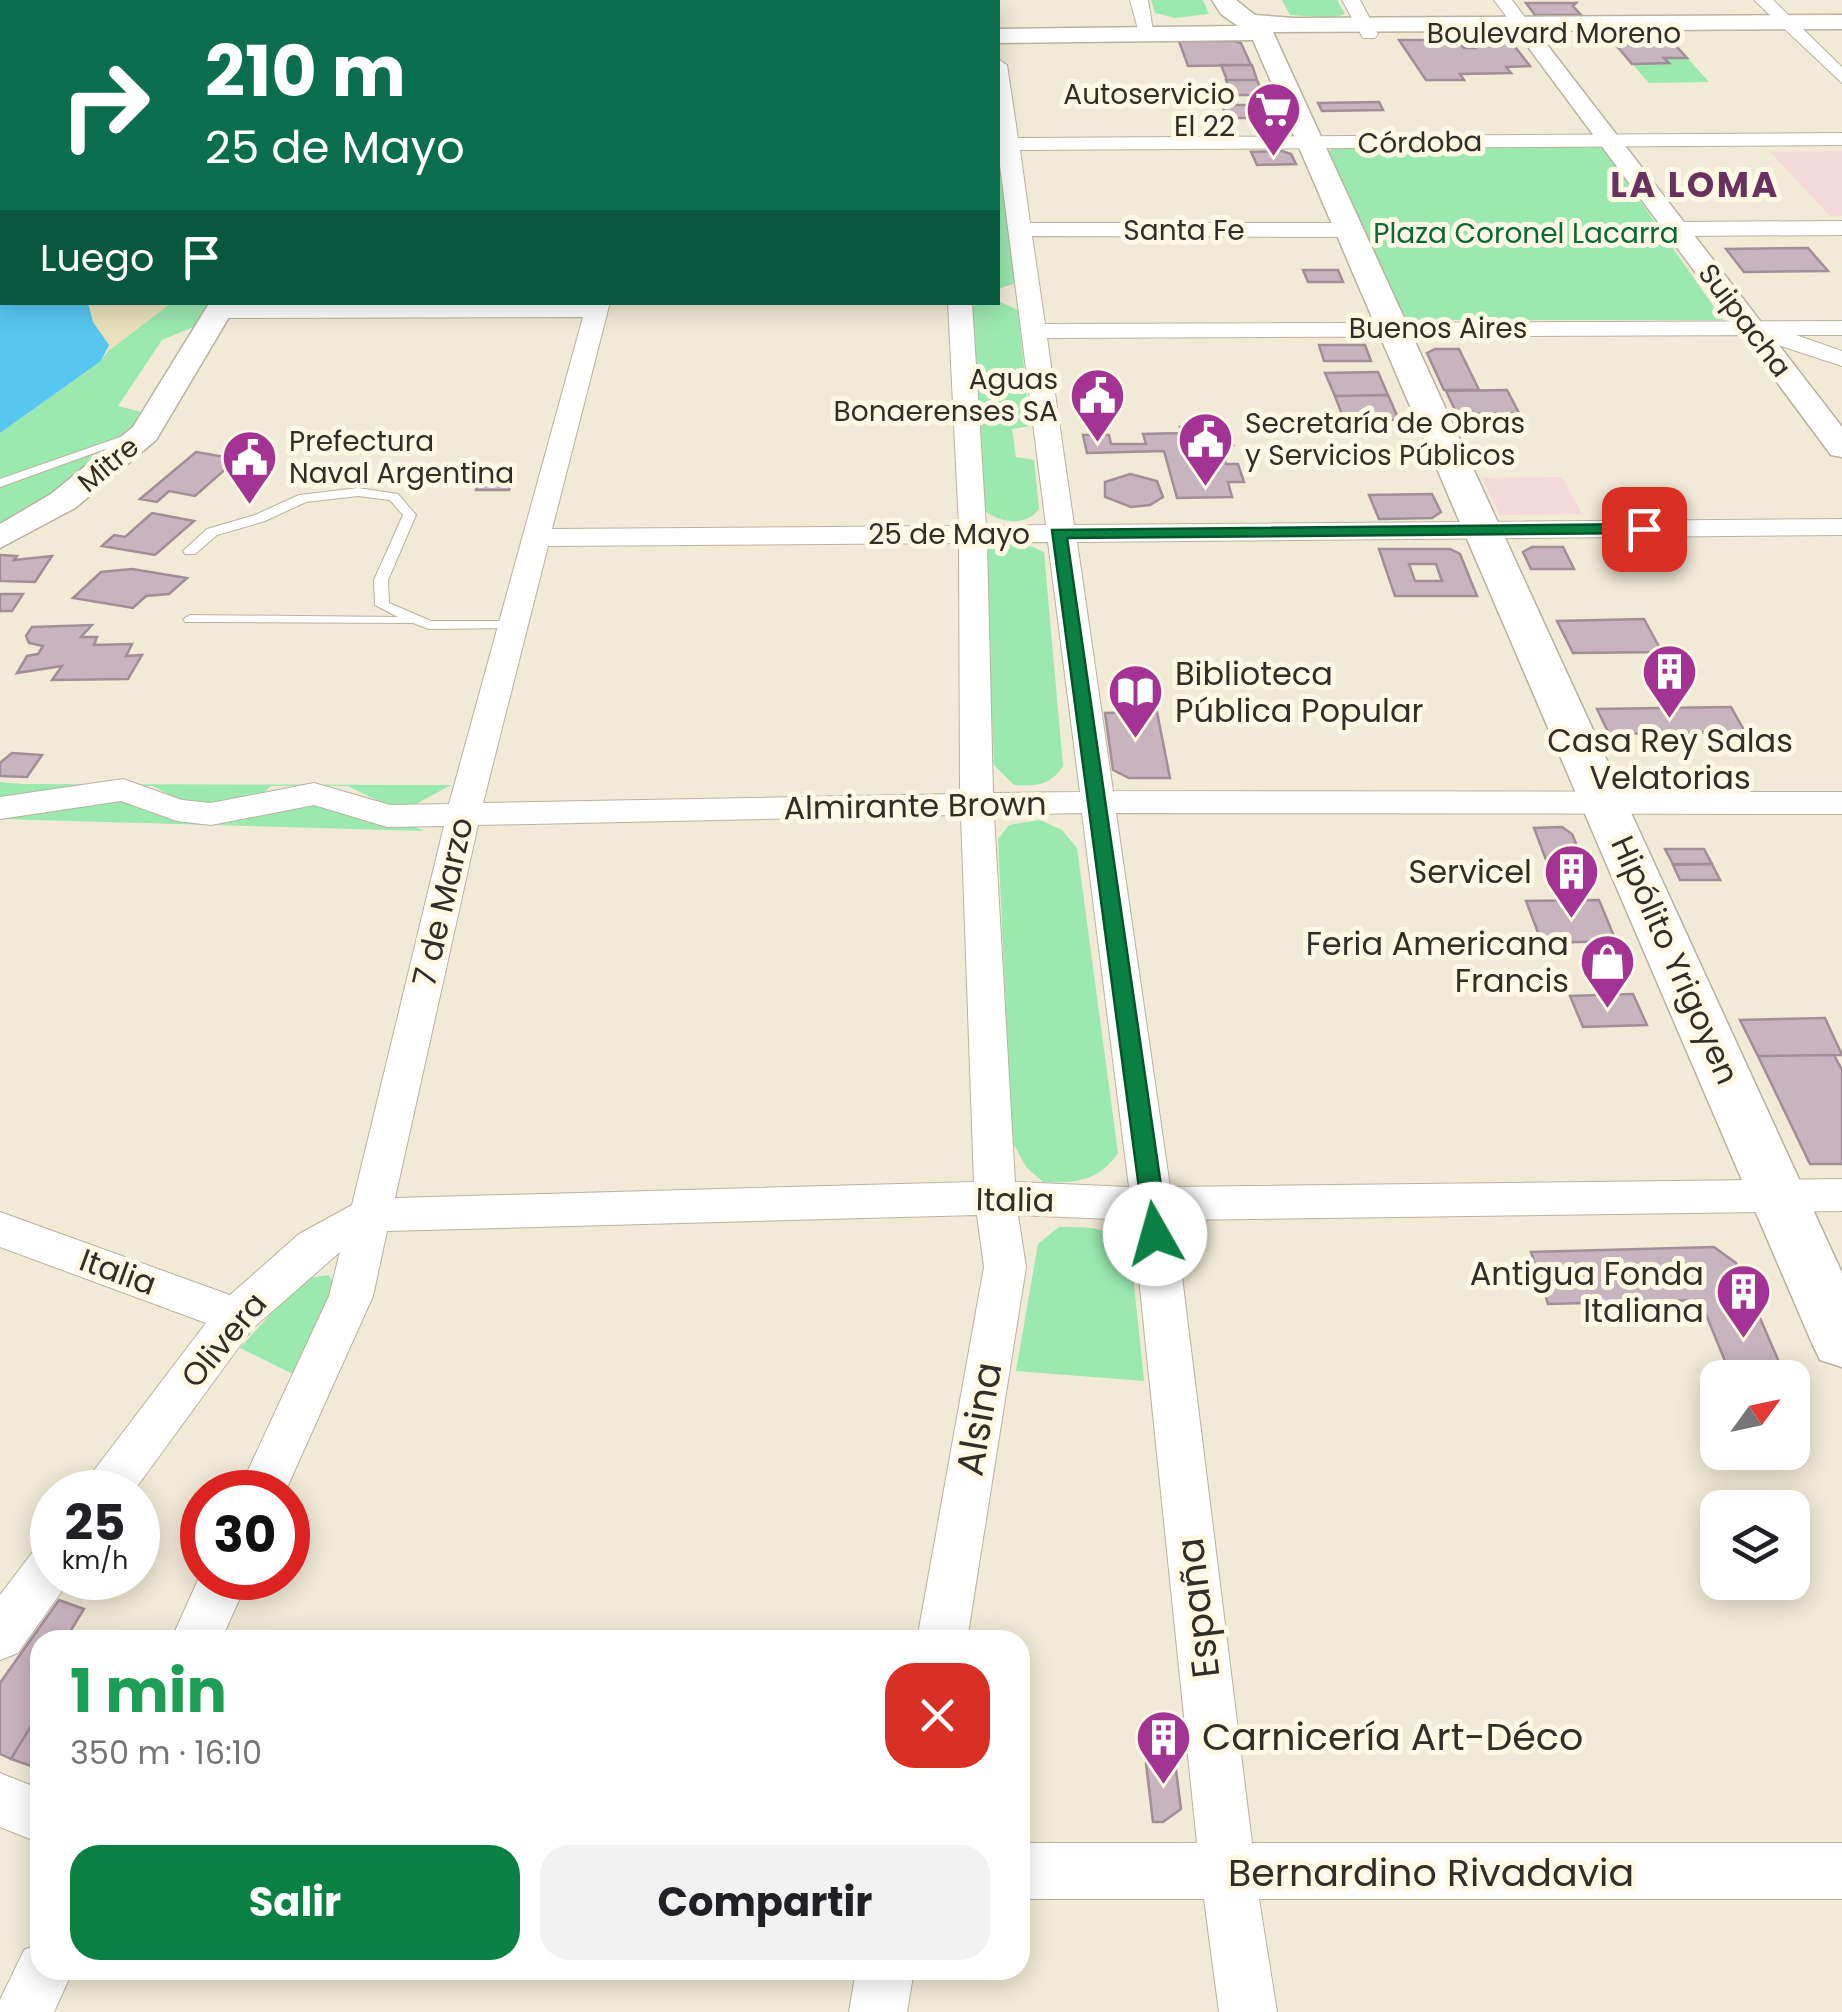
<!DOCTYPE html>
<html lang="es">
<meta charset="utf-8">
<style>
body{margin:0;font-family:Poppins,sans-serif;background:#f2f2f2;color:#202124;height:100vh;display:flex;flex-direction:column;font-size:38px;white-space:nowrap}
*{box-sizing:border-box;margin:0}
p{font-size:32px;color:#757577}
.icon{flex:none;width:55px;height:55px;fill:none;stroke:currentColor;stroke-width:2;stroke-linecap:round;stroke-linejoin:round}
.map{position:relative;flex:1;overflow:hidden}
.drawer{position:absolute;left:30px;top:1630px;width:1000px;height:350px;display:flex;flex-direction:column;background:#fff;border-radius:30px;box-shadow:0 5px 25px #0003}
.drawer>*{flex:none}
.hud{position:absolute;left:0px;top:0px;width:1000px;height:305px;box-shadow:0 5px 25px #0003;background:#0b6e4f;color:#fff;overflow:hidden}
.needle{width:65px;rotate:57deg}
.controls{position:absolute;left:1700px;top:1360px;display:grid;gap:20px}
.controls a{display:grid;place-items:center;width:110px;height:110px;border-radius:20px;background:#fff;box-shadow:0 5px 25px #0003;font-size:50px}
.speed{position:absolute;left:30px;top:1470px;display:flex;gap:20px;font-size:50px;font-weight:700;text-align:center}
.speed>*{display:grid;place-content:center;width:130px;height:130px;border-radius:50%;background:#fff;box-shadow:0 5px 25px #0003;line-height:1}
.speed small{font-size:25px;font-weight:400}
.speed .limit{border:15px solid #d22;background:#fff;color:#111}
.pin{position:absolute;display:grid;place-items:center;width:85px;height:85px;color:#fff;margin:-42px;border-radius:20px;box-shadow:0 5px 15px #0006}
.me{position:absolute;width:110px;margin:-55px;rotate:353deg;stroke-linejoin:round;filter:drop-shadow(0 0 8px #0008)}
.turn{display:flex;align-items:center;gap:35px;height:210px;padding:0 40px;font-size:45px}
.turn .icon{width:130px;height:130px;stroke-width:2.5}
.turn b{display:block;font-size:70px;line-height:85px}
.then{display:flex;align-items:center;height:95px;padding:0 40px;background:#0003;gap:20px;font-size:38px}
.round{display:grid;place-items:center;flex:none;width:105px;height:105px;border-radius:30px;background:#f2f2f2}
.headline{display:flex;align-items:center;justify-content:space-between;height:170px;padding:0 40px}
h1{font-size:60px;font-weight:700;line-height:75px;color:#1e9e55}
.cta{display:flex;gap:20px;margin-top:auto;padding:20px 40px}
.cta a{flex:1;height:115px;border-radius:30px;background:#0b8043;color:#fff;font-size:40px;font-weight:700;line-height:115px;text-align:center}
.cta a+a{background:#f2f2f2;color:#202124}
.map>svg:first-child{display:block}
</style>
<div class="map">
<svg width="1842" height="2012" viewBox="0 0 1842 2012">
<rect width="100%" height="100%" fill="#f1ead7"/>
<path fill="#f4d9da" d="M1842 151V216H1830L1770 152Z
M1562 477 1582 514 1500 515 1482 478Z"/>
<path fill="#9ce9b0" d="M1151 0H1203L1209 14 1175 18 1155 13Z
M1282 0H1337L1345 14 1333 18 1290 15Z
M1668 37 1709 82 1649 83 1610 38Z
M1601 145 1723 320H1410L1399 313 1328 153 1332 148Z
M998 152 1016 283 998 289Z
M998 301 1018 310 1030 426 1012 429 1016 457 1034 460 1039 509C1026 527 999 523 984 510L970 310 976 304Z
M171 303H210L201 324 162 340 118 406 145 413 134 434 0 531V433L101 361 107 352Z
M1020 542 1044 552 1063 766C1050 786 1037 786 1014 785L994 765 985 553 990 546Z
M0 782 22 784 451 785 414 805H387L348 786H271L263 793 219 805 181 801 153 786H89L0 800Z
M105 798 149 804 314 802 369 823 413 826 424 831 0 819Z
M1040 820 1062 830 1077 848 1118 1153C1098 1182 1076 1183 1043 1182L1026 1167 1012 1141 998 839 1009 825Z
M1059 1227C1092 1227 1114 1226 1131 1256L1144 1381 1016 1371 1038 1244Z
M329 1275 337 1291 293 1374 240 1348 296 1286 307 1278Z"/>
<path fill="#ebe1bc" d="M88 302 171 303 107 352 108 345 93 322Z"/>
<path fill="#57c6f0" d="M0 0 237 2H2V302L88 303 93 322 109 345 101 361 0 433Z"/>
<path fill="#c8b4be" stroke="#a28e98" stroke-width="2.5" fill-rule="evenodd" d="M1526 3H1576L1573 6 1581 15H1535Z
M1668 37 1687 58H1664L1669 63 1632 64 1610 38Z
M1469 39 1512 43 1530 66 1506 67 1511 73 1460 74 1464 80H1426L1399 40H1458L1464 48H1475Z
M1179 41H1234L1241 43 1251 65 1188 66Z
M1221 65H1252L1257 80H1227Z
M1226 80H1257L1263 95H1232Z
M1379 102 1383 110 1322 111 1318 103Z
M1222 105H1268L1274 118H1227Z
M1282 151 1291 154 1296 164 1257 165 1251 152Z
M1808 248 1828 271 1744 272 1726 249Z
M1303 270H1338L1343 282H1308Z
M1319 345H1365L1371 361H1324Z
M1435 349H1459L1479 390H1444L1427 353Z
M1378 372 1388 395 1335 396 1325 373Z
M1507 390 1519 413 1457 414 1446 391Z
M1388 395 1399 420H1344L1335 396Z
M1227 426 1233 445H1220L1226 464H1238L1244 482H1228L1232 497 1177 498 1164 451 1087 453 1083 435H1109L1111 444H1146L1143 434 1182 433 1180 427Z
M196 452 237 459 195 496 169 491 157 502 140 499Z
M480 473H513L509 490H476Z
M1130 474 1157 481 1163 497 1150 505 1131 507 1105 497V482Z
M1432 494 1441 512 1432 518 1379 519 1369 495Z
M152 513 194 521 155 555 102 546 114 535 125 537Z
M1532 547H1563L1574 569H1531L1523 552Z
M1379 549H1450L1460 554 1477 596H1395ZM1409 564H1436L1442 581H1415Z
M0 555 17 556 14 560 52 556 35 582 0 581Z
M132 569 187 578 169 594 146 596 133 608 73 598 101 572Z
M0 594H23L12 611H0Z
M1644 619 1662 652 1573 653 1557 621Z
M92 625 81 637H97L94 645 132 644 126 656 142 655 128 679 52 680 62 666 17 673 27 656 38 654 43 646 29 643 26 636 32 627Z
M1731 707 1745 732 1609 734 1597 709Z
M1157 712 1170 778H1129L1113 770 1105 713Z
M12 753 42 755 27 777 0 776V763Z
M1562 827 1572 834 1588 872 1551 873 1534 828Z
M1665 849H1704L1712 864H1673Z
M1712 864 1720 880H1680L1673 865Z
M1599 900 1616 941 1542 943 1526 901Z
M1633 994 1647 1025 1583 1027 1570 996Z
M1825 1018 1842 1055 1758 1056 1740 1020Z
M1834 1055 1842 1070V1164H1810L1758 1056Z
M1714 1247 1736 1263 1786 1378H1732L1700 1300 1548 1304 1531 1252Z
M59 1600 84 1609 65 1640H40V1711L11 1759 0 1754V1683Z
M40 1711V1769L11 1759Z
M1175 1762 1181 1809 1163 1822H1153L1146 1763Z"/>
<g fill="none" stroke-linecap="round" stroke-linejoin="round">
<defs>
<path id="service" d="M126 435 136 438 0 487V479Z
M358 488 398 494 416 515 388 580 389 603 431 621H513L520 625 518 628 429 629 413 623 185 622 183 619 190 615 398 617 375 605 374 580 403 515 390 500 358 496 306 502 265 521 217 535 195 554H185L183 551 207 529 255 515 299 495Z"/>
<path id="minor" d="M975 0H993V2H976Z
M1130 0H1148L1154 37 1139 33Z
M1342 0H1360L1378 34 1375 38H1363Z
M1494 0H1512L1530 24 1527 28H1515Z
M1754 0H1773L1842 67V83Z
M998 59 1007 65 1018 138 1842 133V145L1020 150 1030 223H1351L1362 230 1351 237 1032 236 1045 324 1842 321V335H1796L1842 351V366L1775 344 1774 335 1047 338 1074 525 1842 519V535L1077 542 1113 791 1842 792V814L1116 813 1170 1187 1842 1179V1211L1175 1220 1252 1843H1842V1899H1259L1277 2012H1219L1204 1899H1020V1843H1197L1133 1220 1018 1215 1026 1267 967 1640H917L984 1267 977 1215 387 1231 373 1296 285 1492H238L329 1296 340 1252 252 1329 133 1492H83L89 1477 206 1323 0 1247V1212L230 1295 299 1234 352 1205 444 826 387 827 314 805 211 825 177 821 121 801 0 819V797L123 779 182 800 211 803 314 783 390 805 449 804 583 317 219 318 207 311 219 304 610 302 552 529 959 526 948 302H972L986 526 1046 525 998 150ZM1048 542 1080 792 993 793 987 543ZM959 543 960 794 483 803 548 546ZM1082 813 1129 1187 1015 1182 994 815ZM961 815 974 1182 395 1198 478 825Z
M1842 221V235L1675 236 1664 229 1675 222Z
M52 1542V1578H71L18 1653 0 1660V1595L35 1549Z
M202 1571V1578H249L221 1640H171Z
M0 1773 40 1789V1843L0 1827Z
M40 1943V1970H73L54 2012H0V2000L24 1950Z
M856 1970H914L907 2012H849Z"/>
<path id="tertiary" d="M267 0H287L288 2H268Z
M1521 18 1528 20 1842 427V457L1831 455 1514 28V20Z
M210 302H238L156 440 75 508 0 548V524L51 494 133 427Z"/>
<path id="secondary" d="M1212 0H1236L1255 15 1294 18 1842 15V29L1273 32 1842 1273V1367L1820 1360 1811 1341 1253 40 998 43V29L1238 26 1221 14Z"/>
</defs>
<use href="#service" stroke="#b8b29f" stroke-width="2"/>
<use href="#minor" stroke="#b8b29f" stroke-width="2"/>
<use href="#tertiary" stroke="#b8b29f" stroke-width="3"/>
<use href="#secondary" stroke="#b8b29f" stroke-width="3"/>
<use href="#service" fill="#fff" fill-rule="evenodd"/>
<use href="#minor" fill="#fff" fill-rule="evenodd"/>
<use href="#tertiary" fill="#fff" fill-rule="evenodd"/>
<use href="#secondary" fill="#fff" fill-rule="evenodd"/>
</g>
<path fill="#0b8043" stroke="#07532c" stroke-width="2.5" d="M1644 524 1652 529 1650 533 1067 538 1168 1234 1155 1244 1146 1241 1052 530Z"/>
<defs>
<symbol id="supermarket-pin" viewBox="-11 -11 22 30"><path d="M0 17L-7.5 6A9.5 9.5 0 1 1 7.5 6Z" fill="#a33493" stroke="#fef8e4"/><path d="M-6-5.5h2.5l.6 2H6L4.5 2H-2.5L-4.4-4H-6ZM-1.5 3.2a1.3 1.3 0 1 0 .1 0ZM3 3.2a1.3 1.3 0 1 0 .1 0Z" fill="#fff"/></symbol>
<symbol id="civic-pin" viewBox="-11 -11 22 30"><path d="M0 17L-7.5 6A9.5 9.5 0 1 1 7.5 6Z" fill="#a33493" stroke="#fef8e4"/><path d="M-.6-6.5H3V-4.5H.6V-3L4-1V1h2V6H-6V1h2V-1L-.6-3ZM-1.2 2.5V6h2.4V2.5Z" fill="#fff"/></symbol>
<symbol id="building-pin" viewBox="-11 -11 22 30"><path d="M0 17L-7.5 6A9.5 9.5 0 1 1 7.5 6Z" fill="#a33493" stroke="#fef8e4"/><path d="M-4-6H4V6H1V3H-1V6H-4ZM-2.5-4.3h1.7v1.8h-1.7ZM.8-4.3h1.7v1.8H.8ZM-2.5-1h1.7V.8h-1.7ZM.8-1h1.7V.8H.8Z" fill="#fff"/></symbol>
<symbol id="library-pin" viewBox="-11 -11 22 30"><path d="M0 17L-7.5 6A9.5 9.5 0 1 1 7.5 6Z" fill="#a33493" stroke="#fef8e4"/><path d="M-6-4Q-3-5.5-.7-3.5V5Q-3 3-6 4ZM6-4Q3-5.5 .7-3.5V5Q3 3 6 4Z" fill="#fff"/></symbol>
<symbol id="shop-pin" viewBox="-11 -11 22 30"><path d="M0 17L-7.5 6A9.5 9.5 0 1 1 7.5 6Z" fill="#a33493" stroke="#fef8e4"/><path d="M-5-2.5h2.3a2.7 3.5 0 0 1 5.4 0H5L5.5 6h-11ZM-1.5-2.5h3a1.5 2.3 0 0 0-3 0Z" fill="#fff"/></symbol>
</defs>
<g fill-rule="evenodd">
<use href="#supermarket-pin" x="1242" y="78" width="63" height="86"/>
<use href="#civic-pin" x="1066" y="364" width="63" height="86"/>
<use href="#civic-pin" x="1174" y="408" width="63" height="86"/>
<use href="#civic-pin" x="218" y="426" width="63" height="86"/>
<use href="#building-pin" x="1638" y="640" width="63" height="86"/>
<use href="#library-pin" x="1104" y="660" width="63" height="86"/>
<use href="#building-pin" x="1540" y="840" width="63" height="86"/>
<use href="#shop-pin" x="1576" y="930" width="63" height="86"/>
<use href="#building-pin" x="1712" y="1260" width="63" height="86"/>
<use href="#building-pin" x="1132" y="1706" width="63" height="86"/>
</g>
<g text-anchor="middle" stroke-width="10" stroke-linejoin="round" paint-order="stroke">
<g font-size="28" fill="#312e27" stroke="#fef8e4">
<text x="1554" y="43">Boulevard Moreno</text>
<text transform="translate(1420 142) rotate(-1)" y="10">Córdoba</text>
<text x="1184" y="240">Santa Fe</text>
<text transform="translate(1745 320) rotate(53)" y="10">Suipacha</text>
<text x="1438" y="338">Buenos Aires</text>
<text transform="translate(108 464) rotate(-40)" y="10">Mitre</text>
<text x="949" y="544">25 de Mayo</text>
</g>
<g font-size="28" fill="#312e27" stroke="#fef8e4" text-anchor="end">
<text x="1235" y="104">Autoservicio<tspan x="1235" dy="32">El 22</tspan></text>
<text x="1058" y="389">Aguas<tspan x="1058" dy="32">Bonaerenses SA</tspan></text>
<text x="1245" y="433" text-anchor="start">Secretaría de Obras<tspan x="1245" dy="32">y Servicios Públicos</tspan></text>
<text x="289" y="451" text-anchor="start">Prefectura<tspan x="289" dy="32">Naval Argentina</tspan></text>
</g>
<g font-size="28" fill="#0a6933" stroke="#fef8e4">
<text x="1526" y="243">Plaza Coronel Lacarra</text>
</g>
<g font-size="32" fill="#312e27" stroke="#fef8e4" text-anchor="end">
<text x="1175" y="685" text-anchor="start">Biblioteca<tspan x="1175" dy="37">Pública Popular</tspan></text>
<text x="1670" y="752" text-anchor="middle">Casa Rey Salas<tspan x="1670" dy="37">Velatorias</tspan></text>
<text x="1532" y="883">Servicel</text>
<text x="1569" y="955">Feria Americana<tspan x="1569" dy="37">Francis</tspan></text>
<text x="1704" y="1285">Antigua Fonda<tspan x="1704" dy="37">Italiana</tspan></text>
</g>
<g font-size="32" fill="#312e27" stroke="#fef8e4">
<text transform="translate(915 806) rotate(-1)" y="11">Almirante Brown</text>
<text transform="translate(443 902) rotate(-77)" y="11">7 de Marzo</text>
<text transform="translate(1675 960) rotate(66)" y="11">Hipólito Yrigoyen</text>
<text transform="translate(1015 1200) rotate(1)" y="11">Italia</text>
<text transform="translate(118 1272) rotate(20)" y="11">Italia</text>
<text transform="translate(224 1340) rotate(-50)" y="11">Olivera</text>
</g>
<g font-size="35" font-weight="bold" letter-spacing="2.5" fill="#68315e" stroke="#fef8e4">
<text x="1695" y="197">LA LOMA</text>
</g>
<g font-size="38" fill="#312e27" stroke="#fef8e4">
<text transform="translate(979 1419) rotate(-80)" y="13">Alsina</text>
<text transform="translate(1198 1608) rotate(-97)" y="13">España</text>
<text x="1431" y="1886">Bernardino Rivadavia</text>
</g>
<g font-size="38" fill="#312e27" stroke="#fef8e4" text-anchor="start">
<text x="1202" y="1750">Carnicería Art-Déco</text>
</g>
</g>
</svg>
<div class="controls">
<a><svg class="needle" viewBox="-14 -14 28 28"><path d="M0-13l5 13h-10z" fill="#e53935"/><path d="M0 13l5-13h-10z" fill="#757577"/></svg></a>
<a><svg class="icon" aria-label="layers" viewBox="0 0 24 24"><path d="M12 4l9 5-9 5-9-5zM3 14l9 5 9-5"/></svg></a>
</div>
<div class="speed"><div>25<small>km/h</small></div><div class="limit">30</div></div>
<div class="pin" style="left:1644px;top:529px;background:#d93025"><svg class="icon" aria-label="arrive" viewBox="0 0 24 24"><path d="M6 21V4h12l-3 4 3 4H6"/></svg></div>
<svg class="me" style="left:1155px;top:1234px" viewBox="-20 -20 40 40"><circle r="19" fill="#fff"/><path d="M0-13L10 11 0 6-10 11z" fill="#0b8043"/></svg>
<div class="hud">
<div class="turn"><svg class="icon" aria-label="right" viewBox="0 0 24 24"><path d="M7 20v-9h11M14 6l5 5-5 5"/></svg><div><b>210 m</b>25 de Mayo</div></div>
<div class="then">Luego<svg class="icon" aria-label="arrive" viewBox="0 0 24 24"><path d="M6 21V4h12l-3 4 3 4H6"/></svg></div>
</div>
<section class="drawer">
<div class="headline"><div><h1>1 min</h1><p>350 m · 16:10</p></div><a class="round" style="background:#d93025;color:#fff"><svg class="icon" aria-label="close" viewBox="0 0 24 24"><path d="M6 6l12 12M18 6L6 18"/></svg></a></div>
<div class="cta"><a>Salir</a><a>Compartir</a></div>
</section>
</div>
